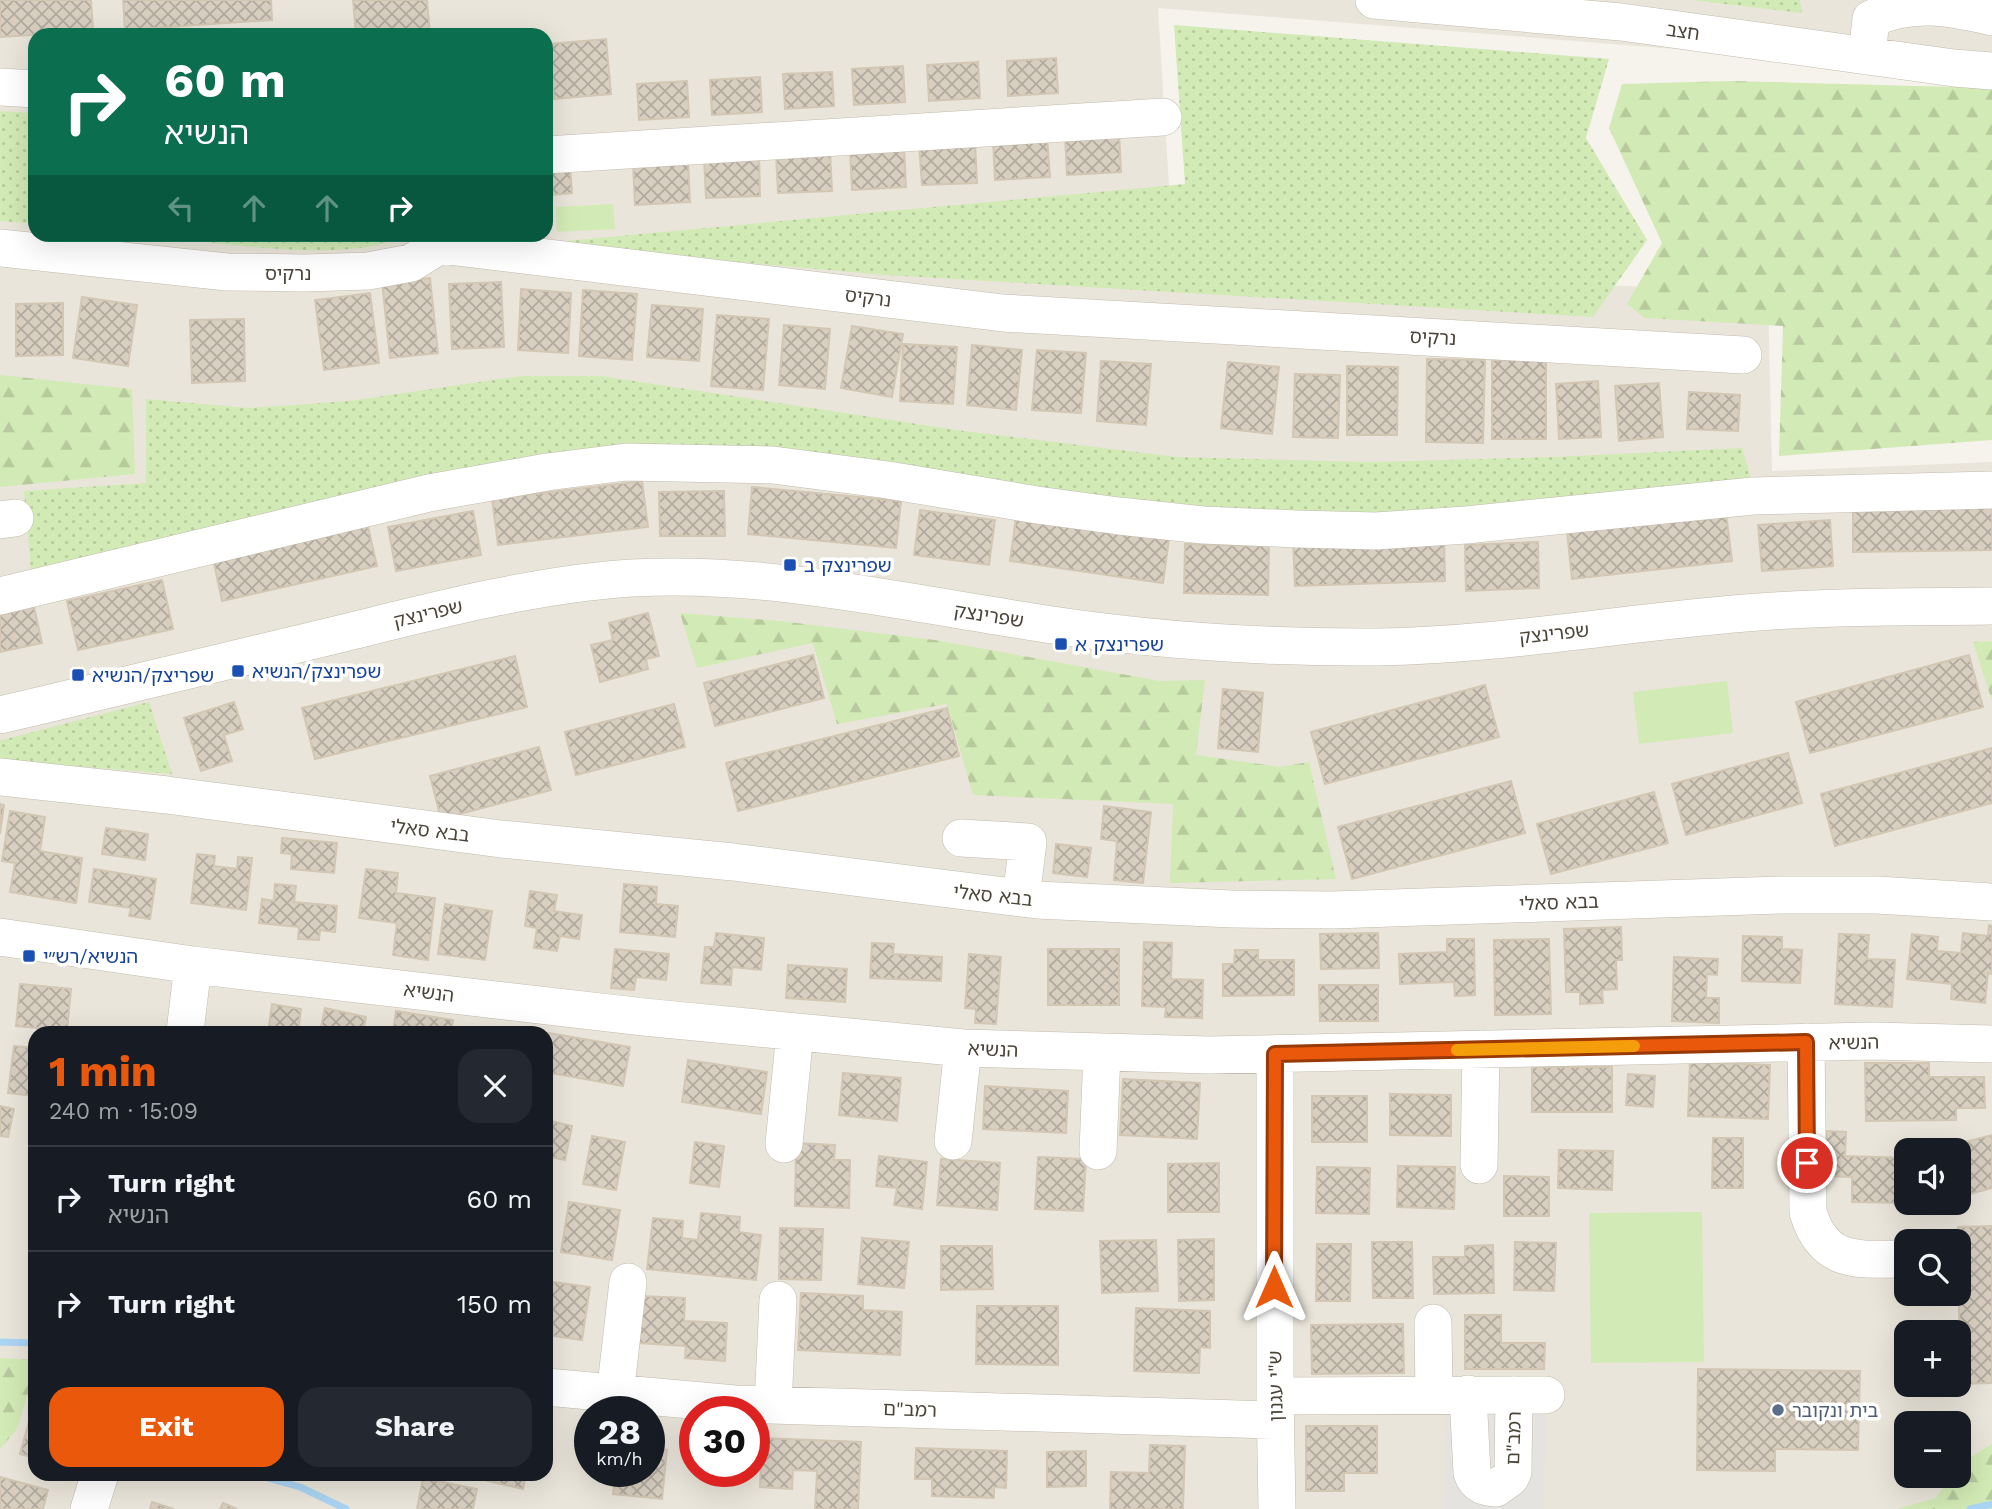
<!DOCTYPE html>
<meta charset="utf-8">
<style>
body{margin:0;font-family:"Work Sans","Noto Sans Hebrew",sans-serif;background:#242831;color:#f1f3f6;height:100vh;display:flex;flex-direction:column;font-size:26px;white-space:nowrap}
*{box-sizing:border-box;margin:0}
p{font-size:23px;color:#9ea1a6}
.icon{flex:none;width:38px;height:38px;fill:none;stroke:currentColor;stroke-width:2;stroke-linecap:round;stroke-linejoin:round}
.map{position:relative;flex:1;overflow:hidden}
.sheet{position:absolute;left:28px;top:1026px;width:525px;height:455px;display:flex;flex-direction:column;background:#171b24;border-radius:21px;box-shadow:0 7px 28px #0002}
.sheet>*{flex:none}
.hud{position:absolute;left:28px;top:28px;width:525px;height:214px;border-radius:21px;box-shadow:0 7px 28px #0002;background:#0b6e4f;color:#fff;overflow:hidden}
.fabs{position:absolute;left:1894px;top:1138px;display:grid;gap:14px}
.fabs a{display:grid;place-items:center;width:77px;height:77px;border-radius:14px;background:#171b24;box-shadow:0 7px 28px #0002;font-size:35px}
.speed{position:absolute;left:574px;top:1396px;display:flex;gap:14px;font-size:35px;font-weight:700;text-align:center}
.speed>*{display:grid;place-content:center;width:91px;height:91px;border-radius:50%;background:#171b24;box-shadow:0 7px 28px #0002;line-height:1}
.speed small{font-size:18px;font-weight:400}
.speed .limit{border:10px solid #d22;background:#fff;color:#111}
.pin{position:absolute;display:grid;place-items:center;width:60px;height:60px;color:#fff;margin:-30px;border:4px solid #fff;border-radius:50%;box-shadow:0 2px 7px #0007}
.me{position:absolute;width:77px;margin:-38px;rotate:0deg;stroke-linejoin:round;filter:drop-shadow(0 0 5px #0008)}
.turn{display:flex;align-items:center;gap:24px;height:147px;padding:0 21px;font-size:32px}
.turn .icon{width:91px;height:91px;stroke-width:2.5}
.turn b{display:block;font-size:49px;line-height:60px}
.lanes{display:flex;align-items:center;height:66px;padding:0 21px;background:#0003;justify-content:center;gap:35px;direction:ltr}
.lanes .off{opacity:.35}
.round{display:grid;place-items:center;flex:none;width:74px;height:74px;border-radius:21px;background:#242831}
.overview{display:flex;align-items:center;justify-content:space-between;height:119px;padding:0 21px}
h1{font-size:42px;font-weight:700;line-height:52px;color:#ea580c}
.cta{display:flex;gap:14px;margin-top:auto;padding:14px 21px}
.cta a{flex:1;height:80px;border-radius:21px;background:#ea580c;color:#fff;font-size:28px;font-weight:700;line-height:80px;text-align:center}
.cta a+a{background:#242831;color:#f1f3f6}
ul{padding:0;list-style:none}
li{display:flex;align-items:center;gap:21px;height:105px;padding:0 21px;border-top:2px solid #363941}
li div{flex:1}
li b{display:block;font-size:26px}
li em{font-style:normal}
.map>svg:first-child{display:block}
</style>
<div class="map">
<svg width="1992" height="1509" viewBox="0 0 1992 1509">
<defs>
<pattern id="grass-dots" width="8" height="8" patternUnits="userSpaceOnUse" patternTransform="scale(1.75)"><rect width="8" height="8" fill="#d2eab5"/><path d="M2 2h.1M6 6h.1" fill="none" stroke="#b6ca9c" stroke-width="1.8" stroke-linecap="round"/></pattern>
<pattern id="forest-firs" width="22" height="20" patternUnits="userSpaceOnUse" patternTransform="scale(1.75)"><rect width="22" height="20" fill="#d2eab5"/><path d="M5 1l3.5 6h-7zM16 11l3.5 6h-7z" fill="#b6ca9c"/></pattern>
<pattern id="building-cross-hatch" width="8" height="8" patternUnits="userSpaceOnUse" patternTransform="scale(1.75)"><rect width="8" height="8" fill="#d8cfc1"/><path d="M0 0l8 8M0 8l8-8" fill="none" stroke="#b1aa9e"/></pattern>
</defs>
<rect width="100%" height="100%" fill="#f6f3ec"/>
<path fill="#eae5da" fill-rule="evenodd" d="M0 0H1992V74L1158 8 1170 202 600 243 1768 292 1772 471 1992 462V1509H0ZM35 35H546V234H35ZM35 1032H546V1474H35ZM1906 1150H1958V1202H1906ZM1906 1241H1958V1293H1906ZM1906 1332H1958V1384H1906ZM590 1412H649V1472H590ZM695 1412H754V1472H695ZM1906 1423H1958V1475H1906Z"/>
<path fill="url(#grass-dots)" d="M1691 0H1800L1802 13Z
M1174 25 1609 59 1586 138 1647 240 1593 317 886 275 532 244 1185 184Z
M0 111 35 113V224L0 221Z
M140 235 403 234V235C395 238 387 243 378 245 309 259 212 241 140 235Z
M521 376H601L964 431 1177 457 1370 462 1554 457 1742 448 1752 482 1376 517 1205 511 774 452 31 570 24 491 146 483V399L249 408 349 401Z
M149 702 172 774 0 760V741L2 740Z"/>
<path fill="url(#forest-firs)" d="M1731 81 1992 88V440L1779 456 1783 326 1645 318 1627 304 1662 243 1609 128 1622 84Z
M0 375 132 389 135 474 0 487Z
M680 613 780 621 935 640 1160 681 1205 680 1196 755 1280 767 1309 762 1336 879 1170 883 1173 804 973 795 947 704 837 724 813 643 697 668Z
M1992 641V701L1973 642Z
M0 1358 35 1360V1371L17 1429 0 1449Z
M1992 1444V1509H1896L1936 1498 1952 1475H1958L1961 1463Z"/>
<path fill="#d2eab5" d="M613 204 615 229 557 232 556 207Z
M1727 681 1733 733 1639 744 1633 692Z
M1702 1212 1704 1362 1591 1363 1589 1213Z"/>
<path fill="#e5e3e0" d="M1445 1394 1546 1395 1544 1509H1444Z"/>
<g fill="none" stroke-linecap="round" stroke-linejoin="round">
<path stroke="#a9d4f2" stroke-width="7" d="M0 1342 35 1343
M254 1474 300 1487 346 1509
M1970 1509 1992 1504"/>
</g>
<path fill="url(#building-cross-hatch)" stroke="#d3c7b4" stroke-width="2" d="M0 0H91L93 31 0 37Z
M123 0H271L272 20 125 30Z
M353 0H427L430 35H356Z
M606 39 611 94 554 99 549 44Z
M1056 58 1058 93 1008 96 1007 61Z
M978 62 980 98 929 101 927 65Z
M903 66 905 102 854 105 852 69Z
M832 72 834 106 785 109 783 74Z
M760 77 762 112 712 115 710 80Z
M687 81 689 117 639 120 637 84Z
M1119 132 1121 172 1067 175 1065 135Z
M1047 137 1050 177 995 180 993 140Z
M975 141 977 183 922 185 919 144Z
M904 147 906 187 852 190 850 150Z
M830 151 832 191 778 193 776 153Z
M759 155 760 196 706 198 704 158Z
M688 161 690 202 635 205 633 164Z
M570 168 572 193 550 195 547 170Z
M430 278 438 353 390 358 382 282Z
M501 282 504 347 452 349 449 284Z
M521 289 571 293 568 353 518 350Z
M583 290 637 294 632 360 579 356Z
M370 293 379 363 324 370 315 300Z
M82 297 137 305 128 366 73 358Z
M63 303V355L16 356V304Z
M652 305 703 309 699 361 647 357Z
M717 315 769 319 763 390 711 386Z
M244 319 245 381 192 383 190 320Z
M784 325 830 329 825 389 779 385Z
M852 326 903 334 892 397 841 388Z
M903 344 957 347 953 404 900 401Z
M972 345 1022 350 1016 410 967 405Z
M1037 350 1086 353 1081 413 1032 410Z
M1427 359 1485 360 1483 443 1426 442Z
M1492 360H1546V439H1492Z
M1101 361 1151 364 1146 425 1097 421Z
M1228 362 1279 367 1272 434 1221 428Z
M1347 366 1398 367 1397 435H1347Z
M1295 374 1340 375 1338 438 1293 437Z
M1598 381 1601 437 1559 439 1556 384Z
M1659 383 1663 437 1619 441 1615 386Z
M1689 392 1740 395 1738 431 1687 429Z
M642 481 648 527 498 545 492 499Z
M752 487 901 501 896 548 748 534Z
M724 491 725 536H660L659 492Z
M1992 502V550L1853 552V503Z
M920 510 995 520 989 565 914 555Z
M473 511 481 555 396 571 388 527Z
M1726 513 1732 561 1572 579 1567 532Z
M366 518 377 566 222 601 212 554Z
M1016 518 1169 539 1163 583 1010 561Z
M1830 520 1833 566 1762 571 1758 525Z
M1444 535 1445 581 1295 586 1293 540Z
M1538 542 1539 588 1466 591 1465 545Z
M1185 544 1269 546 1268 595 1184 593Z
M162 580 173 629 78 650 67 601Z
M34 607 42 643 0 652V615Z
M648 613 659 656 646 659 648 669 600 682 591 645 613 640 609 623Z
M813 655 824 698 715 726 704 683Z
M1969 655 1983 707 1810 753 1796 702Z
M515 656 527 707 315 759 302 708Z
M1485 685 1499 737 1325 784 1311 732Z
M1223 689 1263 693 1258 752 1218 748Z
M234 702 243 729 224 735 232 761 201 771 184 718Z
M674 704 685 747 576 775 565 732Z
M947 708 959 756 738 811 726 763Z
M539 747 551 790 441 819 430 776Z
M1992 748V803L1835 846 1821 794Z
M1788 753 1802 803 1686 835 1672 784Z
M1511 781 1525 833 1352 879 1338 827Z
M1654 792 1668 843 1551 874 1537 824Z
M0 804 4 805 0 834Z
M1104 806 1151 812 1143 883 1114 880 1117 841 1101 839Z
M10 811 45 817 40 851 82 858 76 903 10 892 15 863 2 861Z
M106 828 148 834 145 860 102 854Z
M282 838 337 843 334 873 291 869 292 854 281 853Z
M1056 844 1091 848 1087 877 1053 873Z
M197 854 215 856 214 866 237 869 238 857 252 858 246 910 191 903Z
M94 869 156 879 150 919 129 916 131 908 89 902Z
M366 869 398 873 396 893 435 898 428 960 393 955 397 923 359 918Z
M275 884 296 886 294 902 337 906 335 932 320 930 319 940 298 939 299 927 259 923 262 899 274 901Z
M624 884 657 887 656 904 678 906 675 937 620 932Z
M530 891 557 895 554 911 582 915 579 939 560 936 557 951 534 948 537 928 525 926Z
M445 904 492 911 485 960 438 954Z
M1989 925 1992 926V974L1988 973 1985 1003 1951 999 1952 984 1907 979 1912 934 1938 937 1937 951 1961 953 1963 933 1988 936Z
M1621 927 1622 960H1616L1617 989 1602 990 1603 1003 1580 1004V992H1566L1564 929Z
M716 933 764 938 761 970 732 967 731 985 701 983 705 947H714Z
M1378 933 1379 968 1321 969 1320 934Z
M1839 934 1869 935 1867 959 1895 960 1892 1007 1835 1004Z
M1743 936 1782 937V949L1802 950 1800 983 1742 981Z
M1447 939H1474L1475 995 1455 996 1454 982 1400 984 1399 954 1447 952Z
M1549 939 1551 1014 1495 1015 1494 940Z
M1144 942 1172 943 1171 979 1203 980 1202 1018 1165 1017 1166 1007 1142 1006Z
M872 943 894 944 893 954 942 957 941 981 870 978Z
M615 949 669 954 666 980 636 977 634 990 611 988Z
M1048 949H1119V1005H1048Z
M1235 950H1258V960H1294V995L1223 996V964H1234Z
M969 954 1001 957 996 1024 975 1023 976 1009 965 1008Z
M1674 957 1718 959 1717 975 1707 974 1706 998H1719V1023L1672 1021Z
M788 965 847 969 845 1002 786 998Z
M20 984 71 989 67 1031 16 1026Z
M1319 985H1378V1021H1320Z
M272 1004 301 1009 298 1032H268Z
M325 1008 366 1017 363 1032H320Z
M396 1011 453 1020 451 1032H393Z
M549 1033 630 1047 623 1086 546 1072Z
M14 1046 35 1048V1096L8 1093Z
M688 1060 767 1072 761 1114 682 1102Z
M1690 1062 1770 1065 1768 1119 1688 1116Z
M1865 1063H1929V1077H1984L1985 1108H1956V1120L1866 1121Z
M1532 1067H1612V1112H1532Z
M843 1073 901 1078 897 1121 839 1115Z
M1628 1074 1655 1076 1653 1107 1626 1105Z
M1123 1079 1200 1083 1197 1139 1120 1135Z
M985 1086 1068 1091 1066 1133 983 1129Z
M1390 1094 1451 1095V1136L1390 1135Z
M1312 1096H1367V1142H1312Z
M0 1106 14 1109 8 1137 0 1136Z
M546 1120 572 1126 565 1160 546 1156Z
M1826 1131 1846 1132 1845 1156 1906 1158V1203L1852 1202V1177L1825 1176Z
M1992 1135V1188L1959 1197 1958 1150H1946V1147Z
M592 1136 625 1142 616 1190 583 1184Z
M1713 1138H1743V1188H1712Z
M695 1142 724 1146 719 1187 690 1183Z
M796 1143 835 1145 834 1160H850L849 1208 795 1206Z
M1559 1150 1613 1151 1612 1190 1558 1188Z
M879 1156 927 1162 922 1209 894 1205 897 1188 876 1186Z
M1038 1157 1086 1159 1083 1211 1035 1209Z
M941 1159 1000 1163 997 1210 937 1205Z
M1219 1163V1212H1168V1164Z
M1398 1166 1455 1167 1454 1209 1397 1207Z
M1317 1167 1370 1168 1369 1214 1316 1213Z
M1504 1176 1549 1177V1216H1504Z
M569 1202 620 1210 612 1260 561 1252Z
M701 1213 740 1217 739 1232 761 1235 756 1280 647 1269 653 1218 683 1221 682 1238 698 1240Z
M1992 1226V1383L1960 1384 1958 1227Z
M780 1228 823 1229 821 1280 779 1279Z
M862 1238 909 1242 904 1288 858 1284Z
M1214 1239V1300L1179 1301 1178 1240Z
M1156 1240 1158 1291 1102 1293 1100 1241Z
M1372 1242H1412L1413 1298H1373Z
M1515 1242 1556 1243 1554 1291 1514 1290Z
M1317 1244H1351L1350 1301H1316Z
M1493 1245 1494 1293 1434 1294 1433 1257H1465V1246Z
M941 1246H992L993 1289 941 1290Z
M546 1281 590 1287 582 1340 546 1335Z
M801 1293 863 1296V1310L902 1312 900 1355 798 1350Z
M641 1296 685 1298 684 1321 727 1323 725 1361 685 1358 686 1346 638 1343Z
M977 1306H1058V1365L976 1364Z
M1136 1308 1210 1311V1348L1200 1347 1199 1373 1134 1371Z
M1465 1315H1501V1343H1545L1544 1369H1465Z
M1403 1324 1404 1373 1312 1374 1311 1325Z
M1698 1369 1860 1371 1858 1450 1775 1449V1471L1697 1470Z
M30 1418 35 1420V1458L20 1454Z
M1306 1426H1377V1473H1344V1491H1306Z
M762 1438 861 1442 858 1509H815L817 1471 793 1470 792 1489 760 1487Z
M1150 1445 1185 1446 1183 1509H1110L1111 1472 1149 1473Z
M649 1448 667 1450 662 1499 613 1494 616 1472H649Z
M916 1448 1007 1451 1006 1488 994 1487V1498L932 1496V1479H915Z
M1086 1451V1486L1047 1487V1452Z
M458 1474H526L523 1489Z
M0 1477 48 1490 43 1509H0Z
M423 1478 477 1489 473 1509H417Z
M152 1502 174 1509H150Z
M223 1503 237 1509H220Z"/>
<g fill="none" stroke-linecap="round" stroke-linejoin="round">
<defs>
<path id="minor" d="M1374 0 1621 22 1954 68 1992 71
M1867 56 1871 19C1912 0 1949 7 1992 17
M0 87 35 89
M546 155 1163 117
M0 248 227 272 306 273 368 271 411 263 440 245 1003 313 1743 355
M0 520 15 518
M0 596 429 493 547 472 626 462 773 465 888 480 1037 505 1119 516 1203 525 1297 529 1376 531 1466 525 1753 496 1992 490
M0 715C115 688 230 660 344 633 437 610 537 584 632 578 761 571 888 599 1014 619 1133 639 1256 648 1377 647 1505 645 1632 621 1759 612 1837 606 1915 607 1992 606
M0 777 167 795 501 839 733 862 1037 900 1232 909 1333 910 1783 895H1877L1992 902
M961 838 1028 842 1021 898
M0 937 193 965 644 1017 963 1048 1209 1055 1873 1041 1992 1044
M185 1032 193 965
M1806 1042 1808 1212C1824 1266 1859 1259 1906 1259
M1275 1054V1396L1277 1509
M953 1141 963 1048
M784 1144 795 1032
M1098 1151 1102 1052
M1479 1165 1481 1049
M1433 1323 1434 1394
M546 1387 735 1404 1275 1420
M1468 1394 1472 1473C1476 1485 1484 1487 1496 1488L1510 1478 1513 1472 1514 1395
M615 1395 628 1282
M1275 1396 1546 1395
M773 1405 778 1300
M89 1509 100 1474"/>
</defs>
<use href="#minor" stroke="#c2bbae" stroke-width="38"/>
<use href="#minor" stroke="#fff" stroke-width="37"/>
</g>
<g fill="none" stroke-linecap="round" stroke-linejoin="round">
<defs>
<path id="route" d="M1274 1287 1275 1054 1806 1042 1807 1163"/>
</defs>
<use href="#route" stroke="#983908" stroke-width="18"/>
<use href="#route" stroke="#ea580c" stroke-width="12"/>
<path stroke="#f59e0b" stroke-width="12" d="M1457 1050 1634 1046"/>
</g>
<g fill="#1a4fb4" stroke="#fff" stroke-width="2.5">
<rect x="783" y="558" width="14" height="14" rx="3.5"/>
<rect x="1054" y="637" width="14" height="14" rx="3.5"/>
<rect x="231" y="664" width="14" height="14" rx="3.5"/>
<rect x="71" y="668" width="14" height="14" rx="3.5"/>
<rect x="22" y="949" width="14" height="14" rx="3.5"/>
</g>
<circle fill="#5c6f8a" stroke="#fff" stroke-width="2.5" cx="1778" cy="1410" r="7"/>
<g text-anchor="middle" stroke-width="7" stroke-linejoin="round" paint-order="stroke">
<g font-size="19" fill="#4b4439" stroke="#fff">
<text transform="translate(1683 31) rotate(8)" y="7">חצב</text>
<text x="288" y="280">נרקיס</text>
<text transform="translate(868 297) rotate(7)" y="7">נרקיס</text>
<text transform="translate(1433 337) rotate(3)" y="7">נרקיס</text>
<text transform="translate(428 613) rotate(-13)" y="7">שפרינצק</text>
<text transform="translate(989 615) rotate(9)" y="7">שפרינצק</text>
<text transform="translate(1554 633) rotate(-6)" y="7">שפרינצק</text>
<text transform="translate(430 830) rotate(7)" y="7">בבא סאלי</text>
<text transform="translate(993 895) rotate(6)" y="7">בבא סאלי</text>
<text transform="translate(1559 902) rotate(-2)" y="7">בבא סאלי</text>
<text transform="translate(429 992) rotate(7)" y="7">הנשיא</text>
<text transform="translate(1854 1042) rotate(-1)" y="7">הנשיא</text>
<text transform="translate(993 1049) rotate(2)" y="7">הנשיא</text>
<text transform="translate(1275 1386) rotate(-91)" y="7">ש"י עגנון</text>
<text transform="translate(910 1409) rotate(2)" y="7">רמב"ם</text>
<text transform="translate(1513 1438) rotate(-88)" y="7">רמב"ם</text>
</g>
<g font-size="19" fill="#164399" stroke="#fff" text-anchor="start">
<text x="804" y="572">שפרינצק ב</text>
<text x="1075" y="651">שפרינצק א</text>
<text x="252" y="678">שפרינצק/הנשיא</text>
<text x="92" y="682">שפריצק/הנשיא</text>
<text x="43" y="963">הנשיא/רש״י</text>
</g>
<g font-size="19" fill="#4e5e75" stroke="#fff" text-anchor="start">
<text x="1792" y="1417">בית ונקובר</text>
</g>
</g>
</svg>
<div class="fabs">
<a><svg class="icon" aria-label="sound" viewBox="0 0 24 24"><path d="M4 9h4l5-4v14l-5-4H4zM17 9q2 3 0 6"/></svg></a>
<a><svg class="icon" aria-label="search" viewBox="0 0 24 24"><circle cx="10" cy="10" r="6"/><path d="M15 15l6 6"/></svg></a>
<a>+</a>
<a>−</a>
</div>
<div class="speed"><div>28<small>km/h</small></div><div class="limit">30</div></div>
<div class="pin" style="left:1807px;top:1163px;background:#d93025"><svg class="icon" aria-label="arrive" viewBox="0 0 24 24"><path d="M6 21V4h12l-3 4 3 4H6"/></svg></div>
<svg class="me" style="left:1274px;top:1287px" viewBox="-20 -20 40 40"><path d="M0-17L14 15 0 8-14 15z" fill="#ea580c" stroke="#fff" stroke-width="4"/></svg>
<div class="hud">
<div class="turn"><svg class="icon" aria-label="right" viewBox="0 0 24 24"><path d="M7 20v-9h11M14 6l5 5-5 5"/></svg><div><b>60 m</b>הנשיא</div></div>
<div class="lanes"><svg class="icon off" aria-label="left" viewBox="0 0 24 24"><path d="M17 20v-9H6M10 6l-5 5 5 5"/></svg><svg class="icon off" aria-label="ahead" viewBox="0 0 24 24"><path d="M12 20V5M6 11l6-6 6 6"/></svg><svg class="icon off" aria-label="ahead" viewBox="0 0 24 24"><path d="M12 20V5M6 11l6-6 6 6"/></svg><svg class="icon" aria-label="right" viewBox="0 0 24 24"><path d="M7 20v-9h11M14 6l5 5-5 5"/></svg></div>
</div>
<section class="sheet">
<div class="overview"><div><h1>1 min</h1><p>240 m · 15:09</p></div><a class="round"><svg class="icon" aria-label="close" viewBox="0 0 24 24"><path d="M6 6l12 12M18 6L6 18"/></svg></a></div>
<ul>
<li><svg class="icon" aria-label="right" viewBox="0 0 24 24"><path d="M7 20v-9h11M14 6l5 5-5 5"/></svg><div><b>Turn right</b><p>הנשיא</p></div><em>60 m</em></li>
<li><svg class="icon" aria-label="right" viewBox="0 0 24 24"><path d="M7 20v-9h11M14 6l5 5-5 5"/></svg><div><b>Turn right</b></div><em>150 m</em></li>
</ul>
<div class="cta"><a>Exit</a><a>Share</a></div>
</section>
</div>
